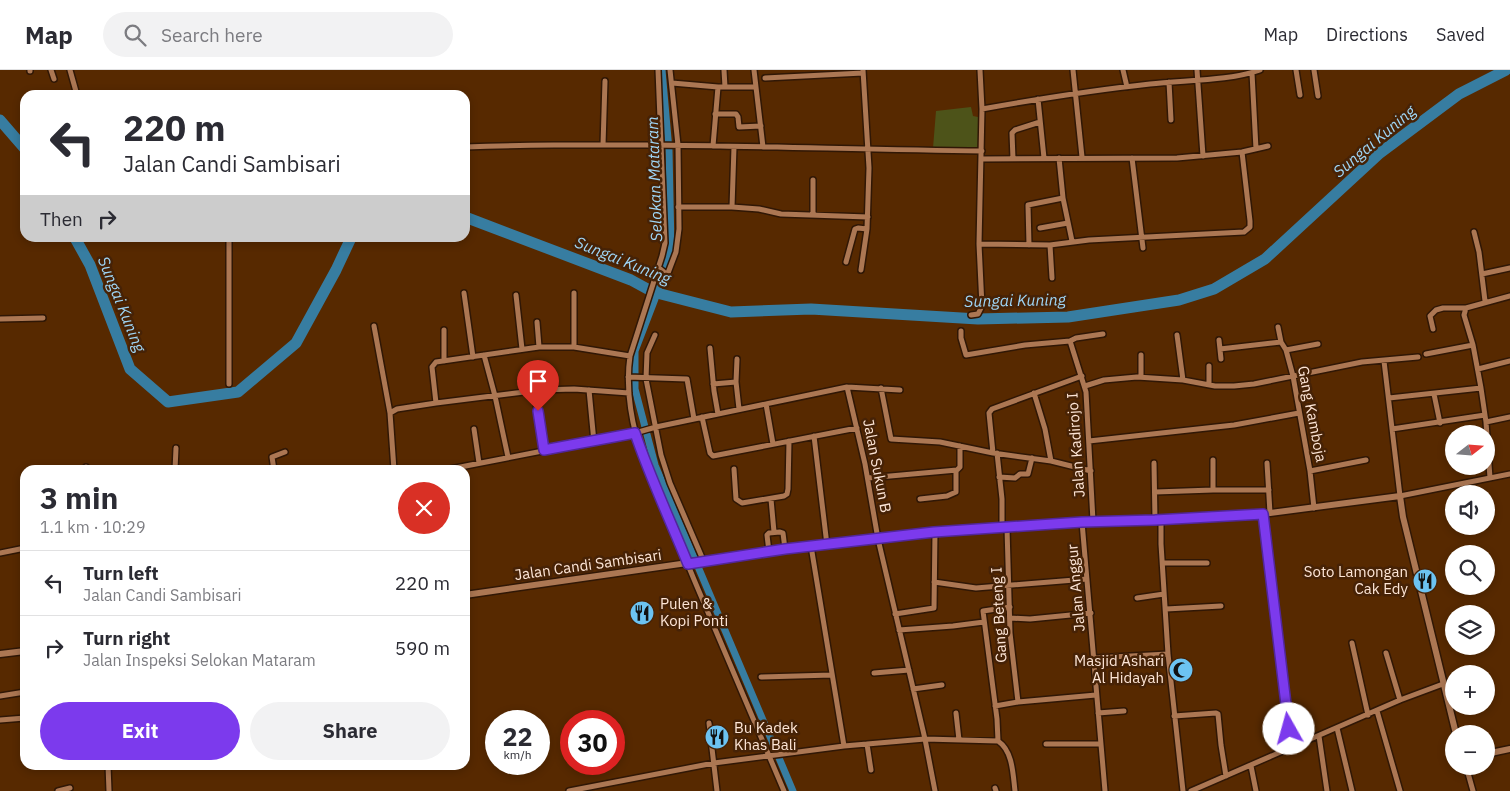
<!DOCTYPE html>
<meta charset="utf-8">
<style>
body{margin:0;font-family:"IBM Plex Sans",sans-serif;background:#f2f2f3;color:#2b2b33;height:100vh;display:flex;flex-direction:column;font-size:19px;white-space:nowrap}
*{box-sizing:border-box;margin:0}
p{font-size:16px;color:#7c7c81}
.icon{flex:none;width:28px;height:28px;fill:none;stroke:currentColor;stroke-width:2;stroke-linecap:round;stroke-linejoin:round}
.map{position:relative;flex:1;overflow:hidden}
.side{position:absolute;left:20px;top:395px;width:450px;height:305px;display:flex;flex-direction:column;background:#fff;border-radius:15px;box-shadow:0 2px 8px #0003}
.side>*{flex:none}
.hud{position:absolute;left:20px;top:20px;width:450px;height:152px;border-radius:15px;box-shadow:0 2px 8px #0003;background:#fff;color:#2b2b33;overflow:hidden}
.needle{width:32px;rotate:73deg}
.tools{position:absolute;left:1445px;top:355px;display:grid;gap:10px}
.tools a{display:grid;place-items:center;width:50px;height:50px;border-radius:50%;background:#fff;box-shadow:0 2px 8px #0003;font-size:25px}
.speed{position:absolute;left:485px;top:640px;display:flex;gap:10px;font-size:25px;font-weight:700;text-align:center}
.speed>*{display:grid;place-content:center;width:65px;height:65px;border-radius:50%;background:#fff;box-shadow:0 2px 8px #0003;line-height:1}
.speed small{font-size:12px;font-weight:400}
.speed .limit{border:8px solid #d22;background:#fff;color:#111}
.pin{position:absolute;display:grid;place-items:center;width:42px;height:42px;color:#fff;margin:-51px -21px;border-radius:50% 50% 50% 0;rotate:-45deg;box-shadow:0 0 5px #0007}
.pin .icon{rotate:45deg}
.me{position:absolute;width:55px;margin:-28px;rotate:353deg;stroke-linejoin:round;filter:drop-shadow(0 0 4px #0008)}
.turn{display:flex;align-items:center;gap:18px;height:105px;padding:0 20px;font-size:22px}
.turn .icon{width:65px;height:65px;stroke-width:2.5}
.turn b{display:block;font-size:35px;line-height:42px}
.then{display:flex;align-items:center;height:48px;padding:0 20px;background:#0003;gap:10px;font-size:19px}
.round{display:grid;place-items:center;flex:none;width:52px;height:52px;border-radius:26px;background:#f2f2f3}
.summary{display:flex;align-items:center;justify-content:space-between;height:85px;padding:0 20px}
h1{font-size:30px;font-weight:700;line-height:38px}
.primary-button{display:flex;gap:10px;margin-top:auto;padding:10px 20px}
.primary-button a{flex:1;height:58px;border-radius:30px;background:#7c3aed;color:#fff;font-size:20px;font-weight:700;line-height:58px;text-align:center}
.primary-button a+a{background:#f2f2f3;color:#2b2b33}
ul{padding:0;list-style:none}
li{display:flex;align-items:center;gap:15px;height:65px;padding:0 20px;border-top:1px solid #e1e1e2}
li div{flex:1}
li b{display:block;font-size:19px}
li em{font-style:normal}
header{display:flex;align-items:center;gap:30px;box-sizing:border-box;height:70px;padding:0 25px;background:#fff;border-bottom:1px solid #e1e1e2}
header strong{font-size:24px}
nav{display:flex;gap:28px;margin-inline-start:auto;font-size:18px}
.search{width:350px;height:45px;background:#f2f2f3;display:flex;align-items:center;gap:12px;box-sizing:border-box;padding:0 18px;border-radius:28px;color:#7c7c81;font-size:19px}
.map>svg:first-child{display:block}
</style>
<header>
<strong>Map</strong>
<div class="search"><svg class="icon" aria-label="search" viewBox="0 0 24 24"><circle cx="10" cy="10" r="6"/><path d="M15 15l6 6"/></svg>Search here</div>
<nav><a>Map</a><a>Directions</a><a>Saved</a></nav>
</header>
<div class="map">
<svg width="1510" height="721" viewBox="0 0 1510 721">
<rect width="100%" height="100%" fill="#572900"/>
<path fill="#4d5319" d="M971 37 973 46 978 47 979 77 933 78 936 41Z"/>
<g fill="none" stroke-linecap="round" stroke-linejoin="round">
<path stroke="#377da1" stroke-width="7" d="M662 0 669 80 671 178 655 229 635 281V319L655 395 793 721"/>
<path stroke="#377da1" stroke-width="11" d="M0 50 25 79
M465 147 631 210 653 222 731 242 811 239 978 249 1068 247 1179 230 1214 219 1265 189 1380 83 1459 24 1506 0
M75 168 90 195 130 299 168 332 238 322 296 273 336 200 351 168"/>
<defs>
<path id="minor" d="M30 0V1
M51 0 54 9
M70 0 77 25
M658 0 665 173 662 186 630 286C625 320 632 358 644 390 648 400 654 410 658 421 672 456 686 491 701 526 729 591 757 656 784 721
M724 0 725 17
M754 0 763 77
M1073 0 1082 87
M1123 0 1127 17
M1197 0 1203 86
M1296 0 1300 25
M1314 0 1318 26
M1252 3 1256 79
M765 8 863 3
M1169 12 1171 50
M672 13 718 17
M1038 29 1044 88
M982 39C1038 29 1094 20 1150 14 1183 10 1230 11 1260 0
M715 44H736L738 47 739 57 761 56
M603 75 605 11
M713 76 718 17H755
M465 77C637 71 810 79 982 81
M1059 88 1063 128 1072 171
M1132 88 1143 178
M981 89 1177 88 1242 82 1268 76
M1013 89 1012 63 1015 60 1040 52
M678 137H732L759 139 781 144 868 147
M732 137 734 77
M813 144V110
M1040 158 1068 153
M1474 162 1479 182 1485 231
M979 174 1050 175 1089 170 1244 162 1250 157V151L1242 82
M1029 175 1028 135 1063 128
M1050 175 1052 208
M846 192 855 159 858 158 867 159
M659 198 665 203H668L676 182 679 159 678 75 670 0
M861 200 867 159 869 98 863 0
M1482 204 1510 198
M464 223 473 287
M574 223V277
M516 225 522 279
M1466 238 1464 245 1473 275 1481 318 1486 352 1490 408
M971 245 978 244 982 236 979 174 982 39 980 0
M0 249 43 248
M537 252 539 277
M374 256 390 343 394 400
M1278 257 1281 272 1286 280 1293 306 1310 401 1314 438
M1433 259 1430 246 1436 240 1443 238H1466L1510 226
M444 260V291
M961 261V268L966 285 1025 275 1070 271 1076 268 1103 264
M655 265 647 283 646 309 661 385 670 413 704 492
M1177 265 1183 310
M1219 270 1221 289
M1070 271 1086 322 1093 451
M710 278 714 321 718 344
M1220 279 1281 272
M1286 280 1318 274
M1426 284 1473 275
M484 285 495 326 508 387
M737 289 736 312 739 339
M1384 291 1400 426 1510 404
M1209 296V315
M1478 299 1510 291
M628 307 687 309 694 349
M1141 307V285
M229 314V168
M713 314 736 312
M1085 316 1104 310 1137 307 1183 310 1215 316H1234L1254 314 1362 292 1418 287
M847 317 900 320
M881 318 891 369 940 372 993 383 1051 391 1091 401
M589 320 594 372
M534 321 544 380
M1034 323 1045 359 1051 391
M1434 324 1440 353
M1389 328 1481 318
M436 333 432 297 436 292 539 277H574L630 286
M766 334 773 374
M390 343 397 339 436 333 540 320 574 319 629 323
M702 347 710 383 713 386 857 358
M1486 352 1510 347
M474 359 479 393
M1392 359 1485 345
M814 366 827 475
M1089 371 1234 355 1299 343
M993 383 989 343 992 339 1082 306
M997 383 1002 429V458
M1213 390V420H1269
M1154 393 1155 450
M1267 393 1270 443
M86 397V400
M734 399 736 429 742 433 784 426 787 424 788 419 789 371
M175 400 176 378
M274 400 272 387 285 382
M445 400 635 363 656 357 847 317 865 394 878 469 925 669 935 721
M1310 401 1366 390
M999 407 1015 408 1020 404H1028L1032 388
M868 408 957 400 960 397V376
M1155 422 1213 420
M771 429 774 462
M920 429 947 426 956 422V400
M1263 443 1292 677
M1161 449V474L1168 584 1183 721
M1082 452 1105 721
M1007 458 1010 563 1018 632
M811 476 844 676
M769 482 767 465 769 463 780 462 783 463 785 479
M0 483 25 478
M1163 493H1207
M934 512 976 518 1087 509
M1137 528 1164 524
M1166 539 1221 536
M895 544 934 538 935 462
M1010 548 1030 549 1091 543
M899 560 953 556 984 552
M1352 573 1368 645
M1386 583 1400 630
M1094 588 1168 584
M874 603 909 600
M761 607 832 605
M913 619 942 615
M0 626 25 622
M995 636 1018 632 1096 625
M1377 641 1400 721
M956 643 959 670
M1098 643 1124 641
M1174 646 1216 643 1218 644 1221 675 1226 706
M0 650 25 648
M709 653 717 721
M1337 658 1352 721
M1319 666 1327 721
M998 671 997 649 983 541 1010 537
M867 674 871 700
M1046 674H1101
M108 695 109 721
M1251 696 1256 721
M1466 696 1473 721
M995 718 996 721
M58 721 70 718
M569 721 714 693 844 676 925 669 998 671C1013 681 1013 705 1015 721
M1191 721 1400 630 1443 614"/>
<path id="tertiary" d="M465 525 785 479 935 462 1093 451 1155 450 1270 443 1400 426 1403 447 1456 664
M0 584 25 581
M1486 684 1510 679"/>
</defs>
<use href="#minor" stroke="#301705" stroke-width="8"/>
<use href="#tertiary" stroke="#301705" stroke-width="9"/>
<use href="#minor" stroke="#ac7753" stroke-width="5"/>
<use href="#tertiary" stroke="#ac7753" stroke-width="6"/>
</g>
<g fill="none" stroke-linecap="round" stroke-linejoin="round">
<defs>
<path id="route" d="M538 341 544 380 635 363C650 407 670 450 688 494L785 479 934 462 1082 452 1155 450 1263 444 1289 659"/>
</defs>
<use href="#route" stroke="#51269a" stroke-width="12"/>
<use href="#route" stroke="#7c3aed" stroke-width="9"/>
</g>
<defs>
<symbol id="restaurant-disc" viewBox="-11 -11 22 22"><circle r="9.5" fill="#6cc3f2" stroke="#462206"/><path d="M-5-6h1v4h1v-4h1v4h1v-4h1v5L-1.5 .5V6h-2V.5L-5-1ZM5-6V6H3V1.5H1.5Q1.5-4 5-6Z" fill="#111"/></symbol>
<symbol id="mosque-disc" viewBox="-11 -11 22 22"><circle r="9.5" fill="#6cc3f2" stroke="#462206"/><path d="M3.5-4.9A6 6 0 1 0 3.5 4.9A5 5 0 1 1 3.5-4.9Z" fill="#111"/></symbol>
</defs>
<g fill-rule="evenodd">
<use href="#restaurant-disc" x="1411" y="497" width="28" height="28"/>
<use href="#restaurant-disc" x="628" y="529" width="28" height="28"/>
<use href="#mosque-disc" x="1167" y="586" width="28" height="28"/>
<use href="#restaurant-disc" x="703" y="653" width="28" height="28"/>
</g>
<g text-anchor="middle" stroke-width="5" stroke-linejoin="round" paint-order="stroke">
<g font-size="15" fill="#fde5d6" stroke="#462206">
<text transform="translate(1312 344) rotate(79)" y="5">Gang Kamboja</text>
<text transform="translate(1076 375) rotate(-94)" y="5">Jalan Kadirojo I</text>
<text transform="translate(877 396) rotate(79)" y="5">Jalan Sukun B</text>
<text transform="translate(588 495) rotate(-8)" y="5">Jalan Candi Sambisari</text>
<text transform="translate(1076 518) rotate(-95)" y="5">Jalan Anggur</text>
<text transform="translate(999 545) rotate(-93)" y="5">Gang Beteng I</text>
</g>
<g font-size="15" fill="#fde5d6" stroke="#462206" text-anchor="end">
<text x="1408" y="507">Soto Lamongan<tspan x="1408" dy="17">Cak Edy</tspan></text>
<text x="660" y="539" text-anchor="start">Pulen &amp;<tspan x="660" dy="17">Kopi Ponti</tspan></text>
<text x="1164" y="596">Masjid Ashari<tspan x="1164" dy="17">Al Hidayah</tspan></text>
<text x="734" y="663" text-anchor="start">Bu Kadek<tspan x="734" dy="17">Khas Bali</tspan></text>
</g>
<g font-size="16" font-style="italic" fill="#9fd5f5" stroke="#462206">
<text transform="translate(1374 71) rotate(-40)" y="6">Sungai Kuning</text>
<text transform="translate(654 109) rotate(-92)" y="6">Selokan Mataram</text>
<text transform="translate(623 190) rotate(22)" y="6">Sungai Kuning</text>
<text transform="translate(1015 230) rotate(-1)" y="6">Sungai Kuning</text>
<text transform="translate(122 234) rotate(68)" y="6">Sungai Kuning</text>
</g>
</g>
</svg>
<div class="tools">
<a><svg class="needle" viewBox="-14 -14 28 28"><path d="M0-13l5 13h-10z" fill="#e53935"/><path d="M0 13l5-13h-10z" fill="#7c7c81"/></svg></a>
<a><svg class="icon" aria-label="sound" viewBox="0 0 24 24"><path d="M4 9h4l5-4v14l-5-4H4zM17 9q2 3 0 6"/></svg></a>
<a><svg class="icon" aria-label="search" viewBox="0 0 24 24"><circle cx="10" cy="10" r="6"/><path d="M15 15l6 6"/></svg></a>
<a><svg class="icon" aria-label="layers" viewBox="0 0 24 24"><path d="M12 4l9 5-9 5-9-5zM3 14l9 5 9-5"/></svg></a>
<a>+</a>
<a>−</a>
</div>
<div class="speed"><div>22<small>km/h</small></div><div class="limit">30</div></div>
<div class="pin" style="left:538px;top:341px;background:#d93025"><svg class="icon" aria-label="arrive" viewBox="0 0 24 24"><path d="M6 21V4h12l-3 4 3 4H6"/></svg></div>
<svg class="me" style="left:1289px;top:659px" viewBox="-20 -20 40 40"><circle r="19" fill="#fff"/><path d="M0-13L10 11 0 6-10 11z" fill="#7c3aed"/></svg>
<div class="hud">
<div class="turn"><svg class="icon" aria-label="left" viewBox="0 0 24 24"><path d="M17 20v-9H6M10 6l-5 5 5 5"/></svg><div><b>220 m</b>Jalan Candi Sambisari</div></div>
<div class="then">Then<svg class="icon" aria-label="right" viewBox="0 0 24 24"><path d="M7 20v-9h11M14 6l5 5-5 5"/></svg></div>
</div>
<section class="side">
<div class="summary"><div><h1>3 min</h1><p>1.1 km · 10:29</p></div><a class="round" style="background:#d93025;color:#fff"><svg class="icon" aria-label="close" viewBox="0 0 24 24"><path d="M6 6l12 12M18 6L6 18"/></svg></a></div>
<ul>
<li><svg class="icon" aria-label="left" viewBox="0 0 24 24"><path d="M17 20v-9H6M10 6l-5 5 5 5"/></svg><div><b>Turn left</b><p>Jalan Candi Sambisari</p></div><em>220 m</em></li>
<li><svg class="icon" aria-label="right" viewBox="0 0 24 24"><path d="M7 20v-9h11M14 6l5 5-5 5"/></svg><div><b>Turn right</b><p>Jalan Inspeksi Selokan Mataram</p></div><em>590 m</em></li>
</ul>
<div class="primary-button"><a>Exit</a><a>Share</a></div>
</section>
</div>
